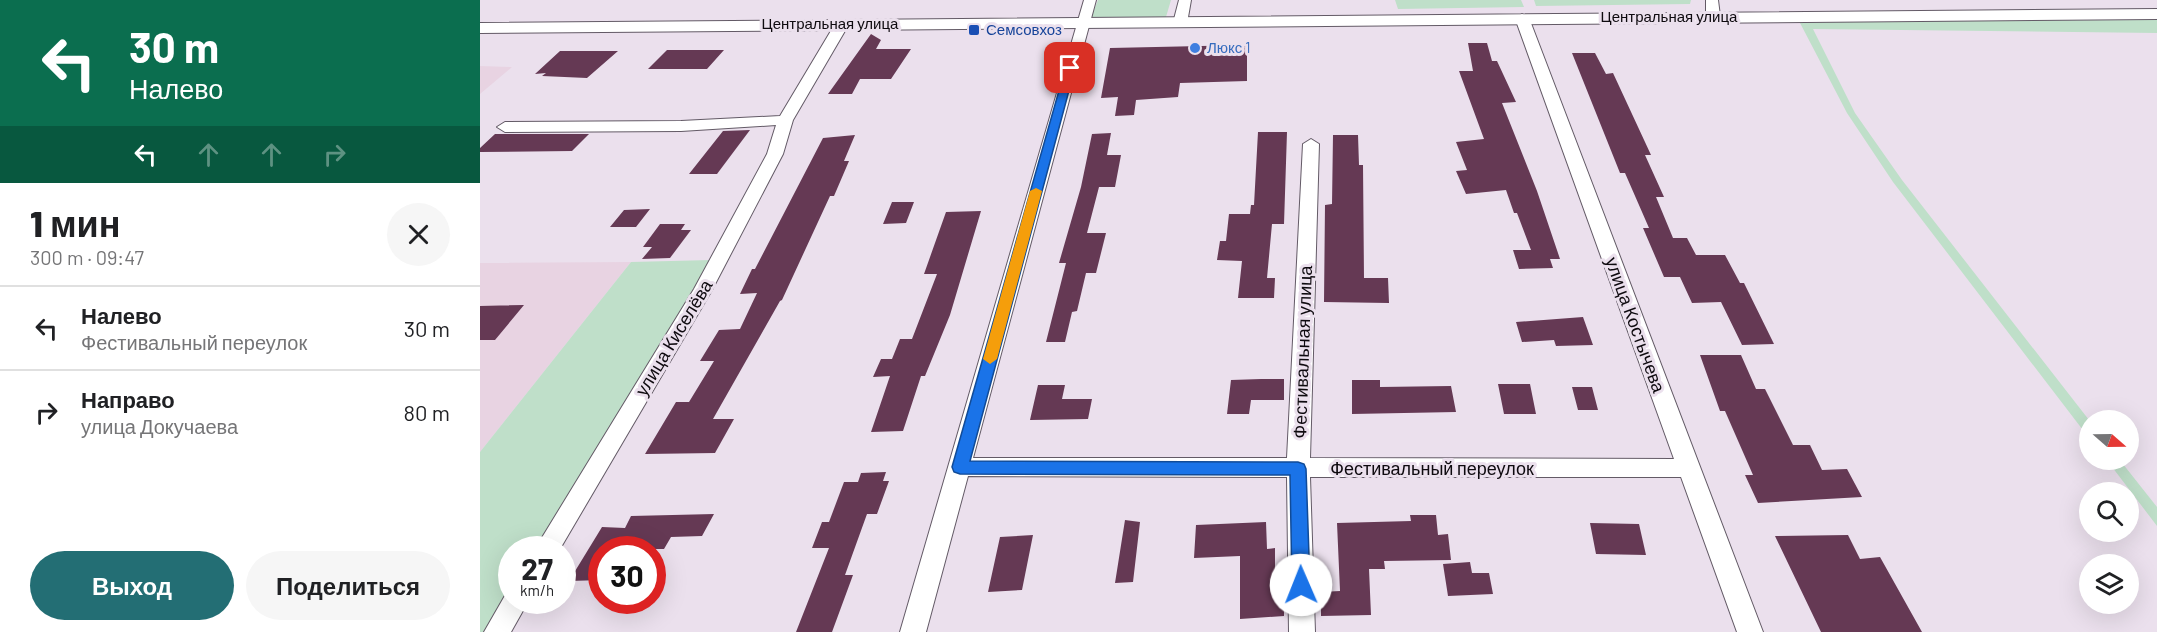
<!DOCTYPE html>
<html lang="ru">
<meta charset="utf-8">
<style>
body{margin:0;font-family:Barlow,sans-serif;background:#f6f6f6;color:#202124;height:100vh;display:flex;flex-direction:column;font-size:22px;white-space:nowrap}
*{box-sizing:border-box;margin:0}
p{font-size:20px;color:#757577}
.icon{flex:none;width:33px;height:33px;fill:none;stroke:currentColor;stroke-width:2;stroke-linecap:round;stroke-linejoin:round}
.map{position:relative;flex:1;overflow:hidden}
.side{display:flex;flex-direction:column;background:#fff;width:480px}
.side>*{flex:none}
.guide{background:#0b6e4f;color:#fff;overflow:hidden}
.needle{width:39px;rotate:110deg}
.controls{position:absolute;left:1599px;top:410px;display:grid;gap:12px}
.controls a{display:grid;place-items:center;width:60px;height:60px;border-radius:50%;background:#fff;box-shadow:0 6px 24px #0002;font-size:30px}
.speed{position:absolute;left:18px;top:536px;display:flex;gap:12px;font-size:30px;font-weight:700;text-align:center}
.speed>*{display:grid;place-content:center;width:78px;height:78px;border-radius:50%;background:#fff;box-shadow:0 6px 24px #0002;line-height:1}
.speed small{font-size:15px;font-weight:400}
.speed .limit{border:9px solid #d22;background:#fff;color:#111}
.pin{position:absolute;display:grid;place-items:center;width:51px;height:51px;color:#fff;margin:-26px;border-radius:12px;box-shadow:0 3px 9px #0006}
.me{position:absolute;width:66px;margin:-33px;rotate:359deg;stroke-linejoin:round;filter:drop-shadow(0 0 4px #0008)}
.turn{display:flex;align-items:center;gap:21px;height:126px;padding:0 30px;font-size:27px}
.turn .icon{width:78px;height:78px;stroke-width:2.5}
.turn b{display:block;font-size:42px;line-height:51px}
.lanes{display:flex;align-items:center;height:57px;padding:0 30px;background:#0003;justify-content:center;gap:30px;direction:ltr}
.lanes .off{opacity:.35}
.round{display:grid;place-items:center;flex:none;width:63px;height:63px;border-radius:32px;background:#f6f6f6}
.headline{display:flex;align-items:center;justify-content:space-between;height:102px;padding:0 30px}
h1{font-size:36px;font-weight:800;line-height:45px}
.primary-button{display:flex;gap:12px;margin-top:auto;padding:12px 30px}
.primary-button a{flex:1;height:69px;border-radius:36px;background:#236e74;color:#fff;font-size:24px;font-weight:800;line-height:69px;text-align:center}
.primary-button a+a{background:#f6f6f6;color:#202124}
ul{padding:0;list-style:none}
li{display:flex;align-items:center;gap:18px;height:84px;padding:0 30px;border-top:2px solid #e0e0e0}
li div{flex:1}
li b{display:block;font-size:22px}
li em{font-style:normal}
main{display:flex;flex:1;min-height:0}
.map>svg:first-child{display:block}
</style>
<main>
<section class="side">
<div class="guide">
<div class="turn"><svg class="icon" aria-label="left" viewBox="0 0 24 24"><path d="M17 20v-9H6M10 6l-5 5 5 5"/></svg><div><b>30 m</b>Налево</div></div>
<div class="lanes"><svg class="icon" aria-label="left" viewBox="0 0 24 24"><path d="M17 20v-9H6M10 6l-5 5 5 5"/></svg><svg class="icon off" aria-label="ahead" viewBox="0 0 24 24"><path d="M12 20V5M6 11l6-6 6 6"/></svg><svg class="icon off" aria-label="ahead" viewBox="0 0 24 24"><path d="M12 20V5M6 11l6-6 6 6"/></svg><svg class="icon off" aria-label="right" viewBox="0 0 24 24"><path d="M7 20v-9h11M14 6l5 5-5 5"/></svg></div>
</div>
<div class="headline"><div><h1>1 мин</h1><p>300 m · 09:47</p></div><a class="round"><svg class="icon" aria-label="close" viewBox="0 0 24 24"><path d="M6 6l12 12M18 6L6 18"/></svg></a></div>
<ul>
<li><svg class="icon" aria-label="left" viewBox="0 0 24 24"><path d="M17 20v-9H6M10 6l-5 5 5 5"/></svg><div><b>Налево</b><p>Фестивальный переулок</p></div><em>30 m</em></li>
<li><svg class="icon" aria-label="right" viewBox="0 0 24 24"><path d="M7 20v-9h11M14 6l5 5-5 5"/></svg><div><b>Направо</b><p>улица Докучаева</p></div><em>80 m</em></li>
</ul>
<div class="primary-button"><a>Выход</a><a>Поделиться</a></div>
</section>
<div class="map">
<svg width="1677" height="632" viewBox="0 0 1677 632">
<rect width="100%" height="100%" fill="#ebe0ed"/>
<path fill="#e8d3e2" d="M0 66 32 67 0 94Z
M151 262 0 452V263Z"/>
<path fill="#bfdfc9" d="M618 0H691L686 17 610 19Z
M915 0H1041L1044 7 918 9Z
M1054 0H1211L1210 4 1056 6Z
M1677 20V33L1333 29 1375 113 1422 180 1609 420V438L1413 182 1367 113 1319 21Z
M231 260 55 549H32L31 587 4 632H0V452L151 262Z
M1626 459H1639L1677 507V526Z"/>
<path fill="#653954" d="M391 34 401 40 396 49H431L411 79H380L372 94H348Z
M988 43H1007L1012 61H1017L1036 102 1022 103 1057 191 1080 259H1070L1073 268 1039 269 1033 250H1051L1037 213H1034L1026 190 986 194 976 171 987 170 976 142 1004 139 979 71H993Z
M767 45V81L700 83 698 97 656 100 654 115 635 116 638 97 621 98 630 48Z
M187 50H244L227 69H168Z
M80 51H138L107 78 62 76 66 73 55 74Z
M1092 53H1115L1126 74 1133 73 1171 155H1165L1184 197H1176L1193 238H1207L1216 255H1245L1260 283H1264L1294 344 1262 345 1241 302 1212 303 1200 277H1184L1163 228H1169L1145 173H1140Z
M270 130 237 174H209L243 131Z
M778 132H807L804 224H792L787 278H795L794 298H758L762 261 737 260 740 241H746L749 214H770L771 205H774Z
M631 133 627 155H641L635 187H619L607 233H626L616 273H606L597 311 592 312 585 342H566L586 263H579L601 187 612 134Z
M15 134H109L92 151 0 152V148Z
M375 135 364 161H369L354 196H350L302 300 300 301 233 419H254L235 453 165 454 196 402H209L234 361H220L239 330 260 329 277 293 260 294 272 269H275L343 138Z
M853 135H878L879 165H883L884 278H908L909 303 844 302 845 205 852 204Z
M412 202H434L426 223 403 224Z
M170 209 156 227H130L144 210Z
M501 211 470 315 445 376H441L423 431 391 432 410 376 393 377 401 359H412L420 339H432L457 274H444L466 212Z
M180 224H205L201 230H211L190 258 162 259 172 247H163Z
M44 305 15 340H0V306Z
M1103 317 1113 345 1076 346 1074 340 1042 342 1036 322Z
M1220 355H1261L1276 389H1285L1313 445H1330L1342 470 1367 469 1382 497 1278 503 1265 475H1273L1245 411H1240Z
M781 379H804V400H771L769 414H747L751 380Z
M872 380H900V387L971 386 976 412 872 414Z
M1018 384H1050L1056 414H1024Z
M558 385H585L582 399H612L608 419 550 420Z
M1092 387H1112L1118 410H1098Z
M406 472 403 481H409L397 514H387L365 575H373L352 632H316L349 548H332L342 522H349L364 482H378L381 473Z
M234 514 222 536 191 537 184 549H122V580L89 581 122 527 145 528 151 516Z
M930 515H956L958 535 968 534 971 560 904 561 905 569H889L891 615 841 616V592L860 591 857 523 931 521Z
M645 520 660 522 653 582 635 583Z
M786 522 787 549 795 548V593H804V616L760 619V556L714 558 716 525Z
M1110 523 1159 524 1166 555 1116 554Z
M553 535 542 590 508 592 520 537Z
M1368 535 1380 559 1400 557 1442 632H1341L1295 536Z
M990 562 992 573H1009L1013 594 968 596 963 564Z"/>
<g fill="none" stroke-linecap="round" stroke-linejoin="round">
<defs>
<path id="minor" d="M604 0H616L493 458H807L823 144 831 139 839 144 830 458 1194 459 1035 18 1042 14 1049 18 1283 632H1257L1201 477H830L835 632H809L807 477 488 476 446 632H420Z
M699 0H711L707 23 700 27 693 23Z
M1226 0H1238L1240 16 1238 19 1233 20 1226 16Z
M362 20 369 24 313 120 303 154 232 290 80 549H55L214 289 287 154 296 125 201 131 25 132 17 127 25 122 201 121 300 116 355 24Z
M32 590V600H49L31 632H4L27 592Z"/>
<path id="tertiary" d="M1677 9V19L0 33V23Z"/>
</defs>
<use href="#minor" stroke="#635a66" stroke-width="2"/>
<use href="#tertiary" stroke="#635a66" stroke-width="2"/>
<use href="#minor" fill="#fff" fill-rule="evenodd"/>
<use href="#tertiary" fill="#fff" fill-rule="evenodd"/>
</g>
<path fill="#1a73e8" stroke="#114b97" stroke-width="1.5" d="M586 66 595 68 490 461 818 462 824 464 826 469 830 585 827 591 821 593 815 591 812 585 810 475 480 474 474 472 472 467Z"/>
<path fill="#f59e0b" d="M556 188 562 191 517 359 510 364 503 359 550 191Z"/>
<rect fill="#1a4fb4" stroke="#ebe0ed" stroke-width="2" x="488" y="24" width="12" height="12" rx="3"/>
<circle fill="#3f7fe0" stroke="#ebe0ed" stroke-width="2" cx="715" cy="48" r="6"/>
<g text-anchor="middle" stroke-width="6" stroke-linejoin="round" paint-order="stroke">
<g font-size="15" fill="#0e0a0f" stroke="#ebe0ed">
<text x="1189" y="22">Центральная улица</text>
<text x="350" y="29">Центральная улица</text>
</g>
<g font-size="15" fill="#164399" stroke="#ebe0ed" text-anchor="start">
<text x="506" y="35">Семсовхоз</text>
</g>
<g font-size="15" fill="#366cbe" stroke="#ebe0ed" text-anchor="start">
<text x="727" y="53">Люкс 1</text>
</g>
<g font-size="18" fill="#0e0a0f" stroke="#ebe0ed">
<text transform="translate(1155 325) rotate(70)" y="6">улица Костычева</text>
<text transform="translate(194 338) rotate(-59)" y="6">улица Киселёва</text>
<text transform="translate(823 352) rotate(-88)" y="6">Фестивальная улица</text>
<text x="952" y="475">Фестивальный переулок</text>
</g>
</g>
</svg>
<div class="controls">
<a><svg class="needle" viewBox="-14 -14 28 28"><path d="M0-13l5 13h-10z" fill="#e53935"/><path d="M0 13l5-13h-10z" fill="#757577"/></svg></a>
<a><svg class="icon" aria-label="search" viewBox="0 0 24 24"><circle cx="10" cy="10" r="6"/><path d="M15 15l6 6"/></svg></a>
<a><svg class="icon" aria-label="layers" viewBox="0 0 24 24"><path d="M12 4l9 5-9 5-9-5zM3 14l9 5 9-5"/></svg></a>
</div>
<div class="speed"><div>27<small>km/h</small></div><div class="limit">30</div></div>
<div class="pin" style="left:590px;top:68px;background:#d93025"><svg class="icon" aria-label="arrive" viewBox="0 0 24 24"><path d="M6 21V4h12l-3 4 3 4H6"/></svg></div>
<svg class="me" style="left:821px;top:585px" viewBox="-20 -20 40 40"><circle r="19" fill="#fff"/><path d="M0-13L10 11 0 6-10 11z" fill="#1a73e8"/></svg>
</div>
</main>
